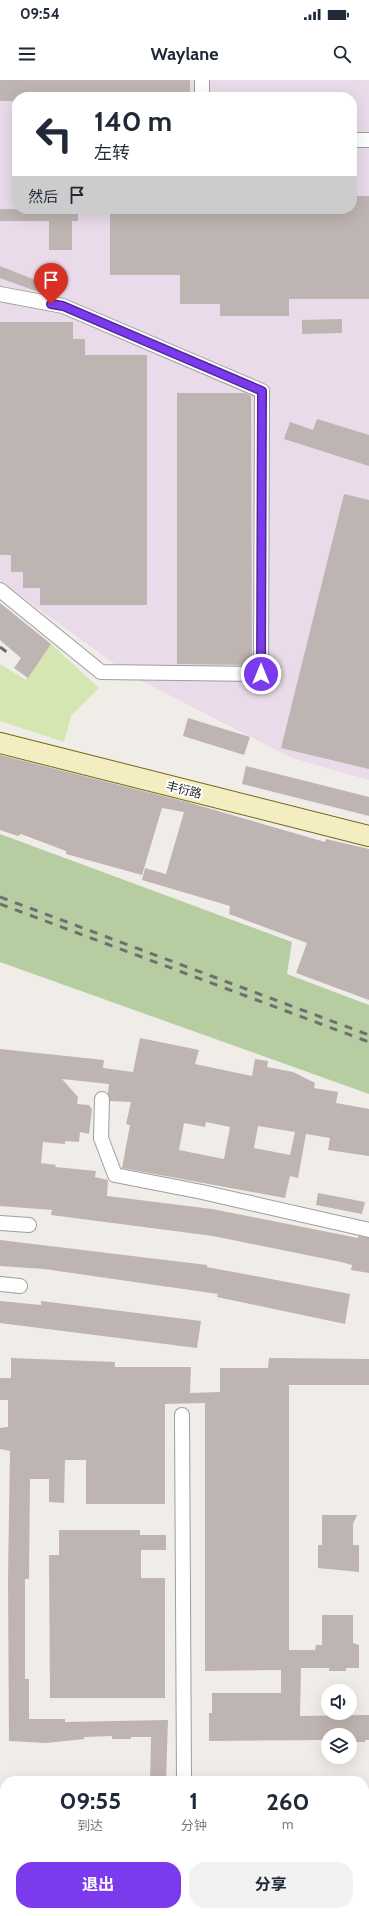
<!DOCTYPE html>
<html lang="zh">
<meta charset="utf-8">
<style>
body{margin:0;font-family:Cabin,"Noto Sans SC",sans-serif;background:#f2f2f3;color:#1f2937;height:100vh;display:flex;flex-direction:column;font-size:15px;white-space:nowrap}
*{box-sizing:border-box;margin:0}
p{font-size:13px;color:#747a83}
.icon{flex:none;width:22px;height:22px;fill:none;stroke:currentColor;stroke-width:2;stroke-linecap:round;stroke-linejoin:round}
.map{position:relative;flex:1;overflow:hidden}
.details{position:absolute;left:0px;top:1696px;width:369px;height:140px;display:flex;flex-direction:column;background:#fff;border-radius:16px 16px 0 0;box-shadow:0 4px 16px #0002}
.details>*{flex:none}
.guide{position:absolute;left:12px;top:12px;width:345px;height:122px;border-radius:16px;box-shadow:0 4px 16px #0002;background:#fff;color:#1f2937;overflow:hidden}
.tools{position:absolute;left:321px;top:1604px;display:grid;gap:8px}
.tools a{display:grid;place-items:center;width:36px;height:36px;border-radius:50%;background:#fff;box-shadow:0 4px 16px #0002;font-size:20px}
.pin{position:absolute;display:grid;place-items:center;width:34px;height:34px;color:#fff;margin:-41px -17px;border-radius:50% 50% 50% 0;rotate:-45deg;box-shadow:0 0 4px #0007}
.pin .icon{rotate:45deg}
.me{position:absolute;width:44px;margin:-22px;rotate:0deg;stroke-linejoin:round;filter:drop-shadow(0 0 3px #0008)}
.turn{display:flex;align-items:center;gap:14px;height:84px;padding:0 16px;font-size:18px}
.turn .icon{width:52px;height:52px;stroke-width:2.5}
.turn b{display:block;font-size:28px;line-height:34px}
.then{display:flex;align-items:center;height:38px;padding:0 16px;background:#0003;gap:8px;font-size:15px}
.eta{display:flex;justify-content:space-evenly;align-items:center;height:68px;text-align:center}
.eta b{font-size:24px;font-weight:700;line-height:28px}
.cta{display:flex;gap:8px;margin-top:auto;padding:8px 16px}
.cta a{flex:1;height:46px;border-radius:16px;background:#7c3aed;color:#fff;font-size:16px;font-weight:700;line-height:46px;text-align:center}
.cta a+a{background:#f2f2f3;color:#1f2937}
.status{display:flex;justify-content:space-between;align-items:center;height:28px;padding:0 20px;background:#fff;direction:ltr}
.status svg{height:11px;fill:currentColor}
header{display:flex;justify-content:space-between;align-items:center;height:52px;padding:0 16px;background:#fff;font-size:18px;font-weight:700}
.map>svg:first-child{display:block}
</style>
<div class="status"><b>09:54</b><svg viewBox="0 0 49 12"><path d="M0 12V9h3v3zM5 12V6h3v6zM10 12V3h3v9zM15 12V0h3v12zM26 1h20v11H26zM47 4h2v5h-2z"/></svg></div>
<header><svg class="icon" aria-label="menu" viewBox="0 0 24 24"><path d="M4 6h16M4 12h16M4 18h16"/></svg>Waylane<svg class="icon" aria-label="search" viewBox="0 0 24 24"><circle cx="10" cy="10" r="6"/><path d="M15 15l6 6"/></svg></header>
<div class="map">
<svg width="369" height="1836" viewBox="0 0 369 1836">
<rect width="100%" height="100%" fill="#f0ece8"/>
<path fill="#e9dbe9" fill-rule="evenodd" d="M0 0H369V700L292 678 130 595 0 501ZM17 17H352V129H17Z"/>
<path fill="#d6e6b3" d="M50 563 99 608 71 636 64 662 0 641V584L26 600Z"/>
<path fill="#b6cca1" d="M0 754 292 862 287 894 369 925V1014L0 882Z"/>
<path fill="#beb4b1" fill-rule="evenodd" d="M0 0H190V17H17V21H0Z
M352 116H369V219H289V236H220V224H180V195H110V129H352Z
M0 129H78V141H72V170H49V141H0Z
M0 186 48 205 44 214 0 198Z
M342 239V253L302 254V240Z
M0 242H73V259H85V275H147V525H40V508H23V492H11V475H0Z
M177 313H245L251 316 252 585 177 584Z
M317 339 369 355V386L284 359 290 342 313 350Z
M344 414 369 420V689L281 668Z
M0 523 51 564 28 598 14 588 21 578 0 560Z
M188 638 250 657 244 675 183 656Z
M0 675 187 722 325 762 326 759 369 769V920L296 893 307 863 229 834 230 826 142 800 145 788 166 794 184 732 162 728 142 795 66 774V771L21 754 18 756 0 750Z
M246 686 369 717V736L242 704Z
M140 958 199 970 195 984 252 996 255 979 268 981 267 987 293 992 315 1003 314 1008 338 1012 336 1023 369 1029V1076L328 1070 330 1058 306 1054 298 1098 290 1096 285 1118 122 1088 130 1045 126 1044 131 1022 110 1021 108 1013 109 1004 62 999 78 1017 77 1024 89 1025 92 1029 89 1054 80 1052 79 1062 65 1061V1064L43 1062 41 1083 56 1085 55 1087 96 1091 95 1097 108 1100 107 1116 212 1129 358 1158V1156L369 1158V1193L351 1190 352 1185 341 1182 213 1156 51 1135 52 1130 0 1126V969L104 980 103 988 133 992ZM206 1042 230 1047 224 1079 179 1070 184 1043 205 1047ZM258 1046 295 1052 290 1075 254 1068Z
M318 1113 365 1122 362 1134 316 1125Z
M0 1160 207 1185V1187L350 1214 345 1244 217 1217 218 1214 44 1189 0 1186Z
M0 1221 41 1225V1221L201 1241 197 1268 0 1243Z
M11 1278 115 1282V1287H191L190 1313 220 1312V1288H268L269 1278 369 1279V1305H289V1570H315L316 1565H322V1535H353V1563L359 1565V1588H346V1591H329V1588H301L300 1636 369 1635V1660H365V1662H350V1655H328V1660L209 1661V1633H212V1613H281V1590L205 1591V1323L165 1324V1424H86V1380H65L64 1423 49 1422V1399H30L29 1499H25V1599H29V1639H65V1642L168 1640 166 1700H150L151 1657H131V1659H112V1656L84 1657V1659L46 1663 9 1661 8 1499 10 1371 0 1369V1348L8 1347V1320H0V1298H11Z
M322 1435H357L353 1444V1465H359V1492L318 1488V1465H322Z
M59 1450H140V1455H166V1470H141V1498H165V1618H50L49 1475H59Z"/>
<g fill="none" stroke-linecap="round" stroke-linejoin="round">
<defs>
<path id="street" d="M202 0V17
M352 60H369
M0 214 63 226 262 311 261 594 101 592 0 510
M102 1019 101 1058 115 1095 202 1112 369 1150
M0 1143 29 1145
M0 1204 20 1206
M182 1335 184 1701"/>
<path id="secondary" d="M0 663 369 756"/>
<path id="primary" d="M364 1753H369
M0 1754H5"/>
<path id="highway" d="M0 1766H5
M364 1766H369
M0 1782H5
M364 1782H369"/>
</defs>
<use href="#street" stroke="#9e9e9e" stroke-width="16"/>
<use href="#secondary" stroke="#71680f" stroke-width="22"/>
<use href="#primary" stroke="#914a0d" stroke-width="24"/>
<use href="#highway" stroke="#cd3789" stroke-width="24"/>
<use href="#street" stroke="#fff" stroke-width="14"/>
<use href="#secondary" stroke="#f5edc2" stroke-width="20"/>
<use href="#primary" stroke="#f4c5a9" stroke-width="22"/>
<use href="#highway" stroke="#e097b4" stroke-width="22"/>
<path stroke="#6f6f6f" stroke-width="3" stroke-dasharray="8 8" stroke-linecap="butt" d="M0 567 8 573
M0 817 369 955
M0 824 369 962"/>
</g>
<g fill="none" stroke-linecap="round" stroke-linejoin="round">
<defs>
<path id="route" d="M51 224 63 226 262 311 261 594"/>
</defs>
<use href="#route" stroke="#51269a" stroke-width="10"/>
<use href="#route" stroke="#7c3aed" stroke-width="7"/>
</g>
<g text-anchor="middle" stroke-width="4" stroke-linejoin="round" paint-order="stroke">
<g font-size="12" fill="#212121" stroke="#fff">
<text transform="translate(184 710) rotate(14)" y="4">丰衍路</text>
</g>
</g>
</svg>
<div class="tools">
<a><svg class="icon" aria-label="sound" viewBox="0 0 24 24"><path d="M4 9h4l5-4v14l-5-4H4zM17 9q2 3 0 6"/></svg></a>
<a><svg class="icon" aria-label="layers" viewBox="0 0 24 24"><path d="M12 4l9 5-9 5-9-5zM3 14l9 5 9-5"/></svg></a>
</div>
<div class="pin" style="left:51px;top:224px;background:#d93025"><svg class="icon" aria-label="arrive" viewBox="0 0 24 24"><path d="M6 21V4h12l-3 4 3 4H6"/></svg></div>
<svg class="me" style="left:261px;top:594px" viewBox="-20 -20 40 40"><circle r="17" fill="#7c3aed" stroke="#fff" stroke-width="3"/><path d="M0-11L8 9 0 5-8 9z" fill="#fff"/></svg>
<div class="guide">
<div class="turn"><svg class="icon" aria-label="left" viewBox="0 0 24 24"><path d="M17 20v-9H6M10 6l-5 5 5 5"/></svg><div><b>140 m</b>左转</div></div>
<div class="then">然后<svg class="icon" aria-label="arrive" viewBox="0 0 24 24"><path d="M6 21V4h12l-3 4 3 4H6"/></svg></div>
</div>
<section class="details">
<div class="eta">
<div><b>09:55</b><p>到达</p></div>
<div><b>1</b><p>分钟</p></div>
<div><b>260</b><p>m</p></div>
</div>
<div class="cta"><a>退出</a><a>分享</a></div>
</section>
</div>
